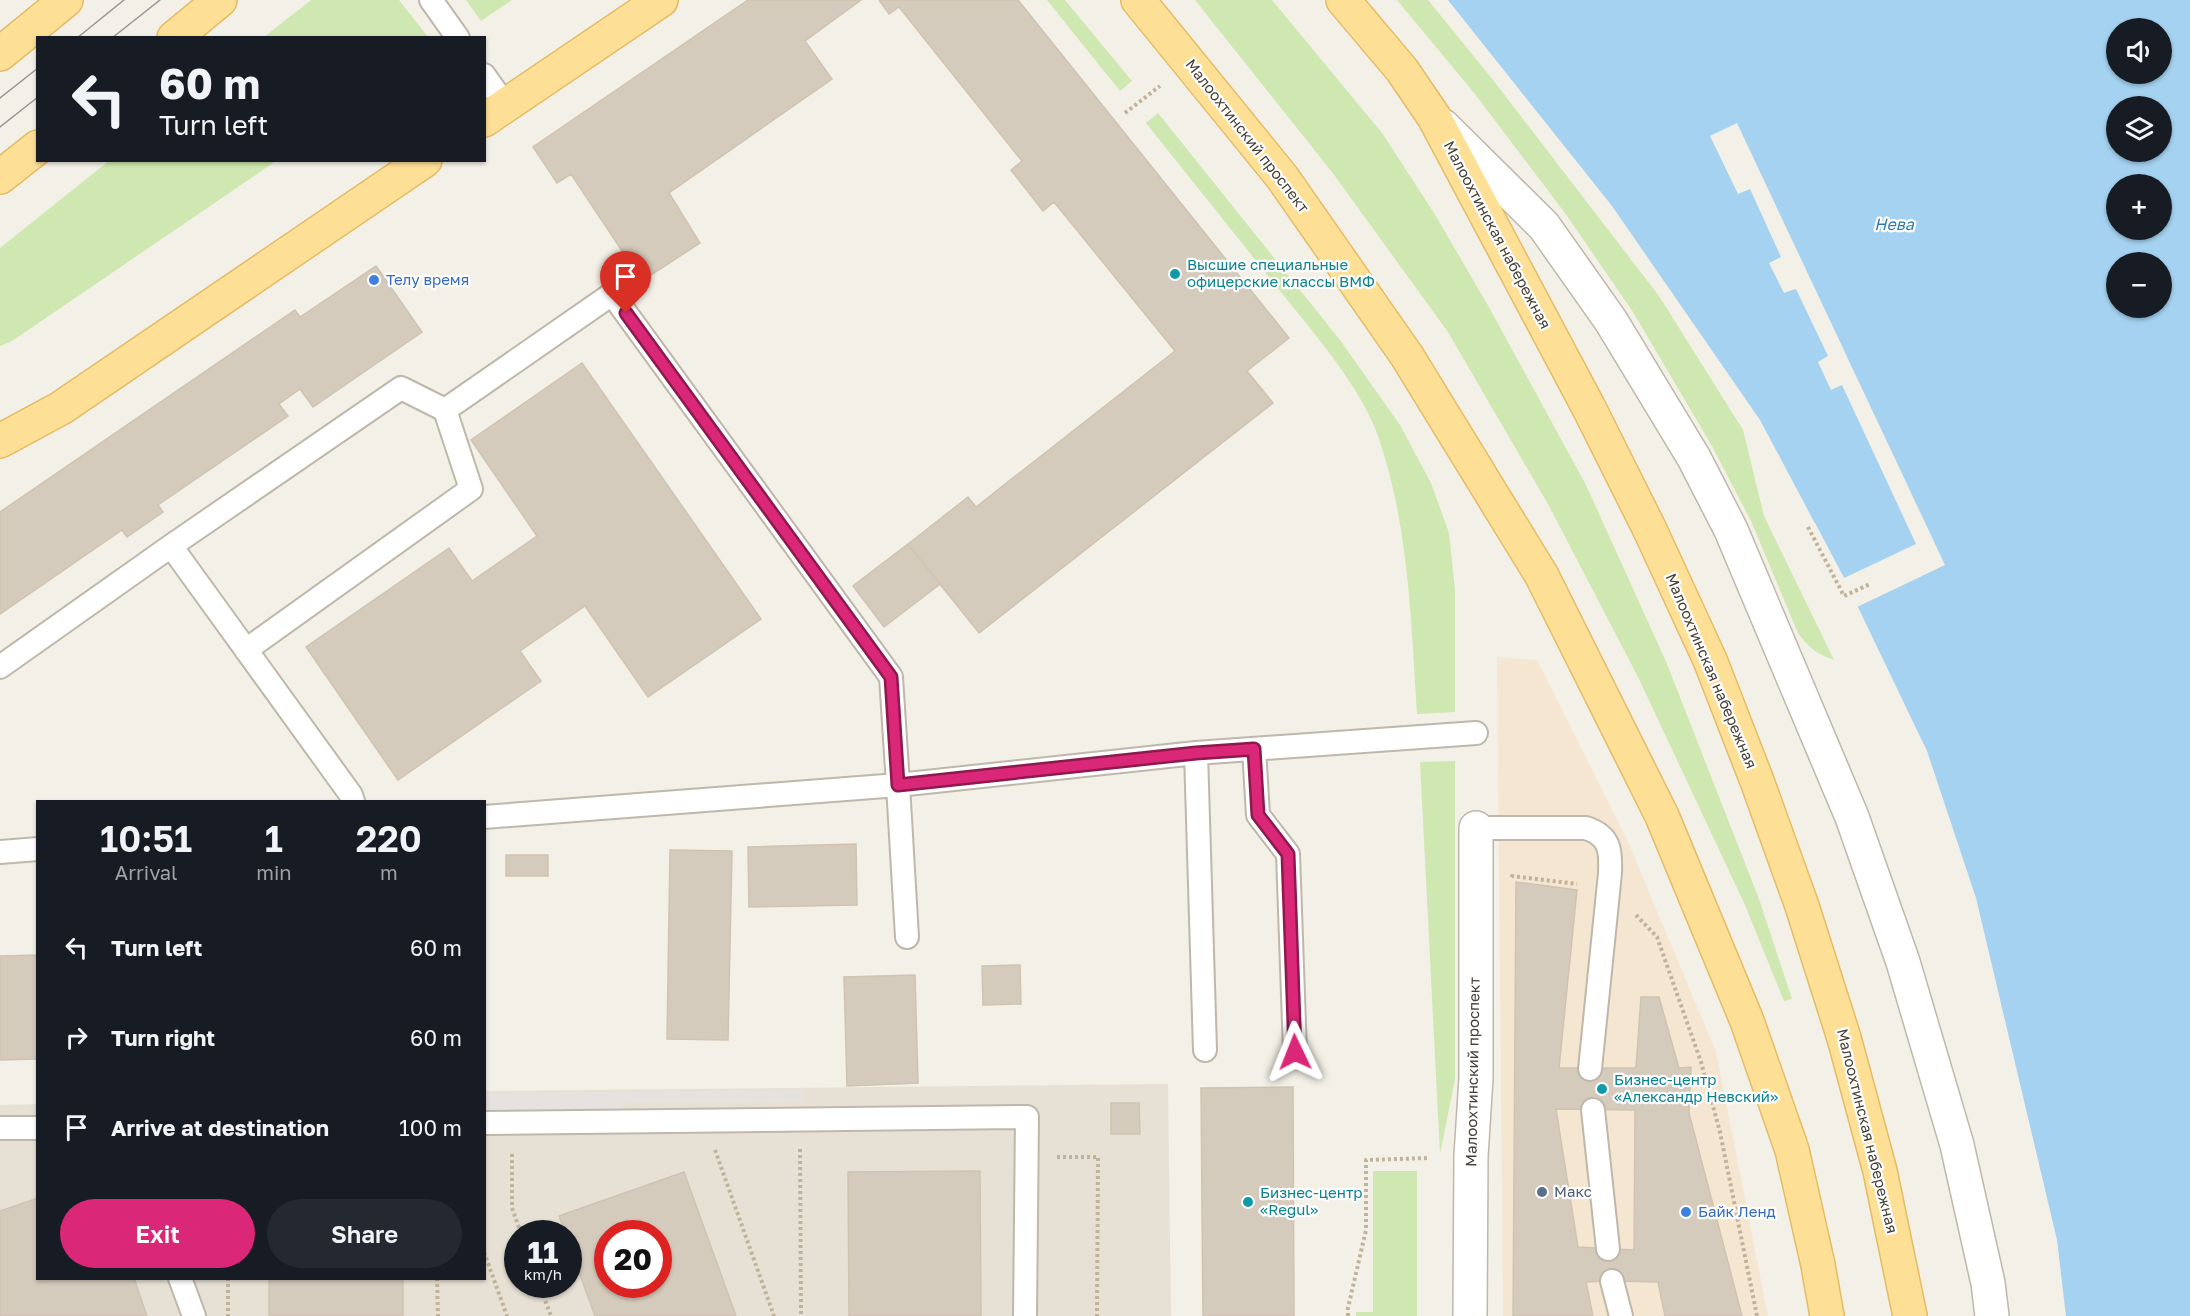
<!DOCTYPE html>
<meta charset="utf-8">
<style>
body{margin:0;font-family:"Golos Text",sans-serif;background:#242831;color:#f1f3f6;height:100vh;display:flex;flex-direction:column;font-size:22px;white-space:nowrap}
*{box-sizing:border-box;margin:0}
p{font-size:20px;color:#9ea1a6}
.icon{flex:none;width:33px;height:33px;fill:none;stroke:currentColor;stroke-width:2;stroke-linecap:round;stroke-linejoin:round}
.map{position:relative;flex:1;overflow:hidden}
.side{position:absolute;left:36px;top:800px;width:450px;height:480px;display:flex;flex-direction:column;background:#171b24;border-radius:0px;box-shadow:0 2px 4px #0004}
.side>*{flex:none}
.hud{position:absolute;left:36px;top:36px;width:450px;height:126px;border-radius:0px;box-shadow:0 2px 4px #0004;background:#171b24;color:#f1f3f6;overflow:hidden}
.tools{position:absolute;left:2106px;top:18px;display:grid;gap:12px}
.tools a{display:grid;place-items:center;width:66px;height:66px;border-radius:50%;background:#171b24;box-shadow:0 2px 4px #0004;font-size:30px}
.speed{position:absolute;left:504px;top:1220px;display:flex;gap:12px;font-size:30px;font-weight:700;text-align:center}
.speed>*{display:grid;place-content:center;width:78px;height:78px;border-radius:50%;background:#171b24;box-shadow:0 2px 4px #0004;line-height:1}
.speed small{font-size:15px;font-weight:400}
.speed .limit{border:9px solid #d22;background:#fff;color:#111}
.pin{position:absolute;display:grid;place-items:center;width:51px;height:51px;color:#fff;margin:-62px -26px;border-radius:50% 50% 50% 0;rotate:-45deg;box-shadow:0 0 6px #0007}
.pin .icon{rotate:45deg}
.me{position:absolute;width:66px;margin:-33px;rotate:358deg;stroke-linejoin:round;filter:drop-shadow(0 0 4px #0008)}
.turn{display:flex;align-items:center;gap:21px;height:126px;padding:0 24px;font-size:27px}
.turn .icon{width:78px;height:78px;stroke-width:2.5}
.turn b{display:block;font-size:42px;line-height:51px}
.eta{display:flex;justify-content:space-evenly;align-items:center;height:102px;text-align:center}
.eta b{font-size:36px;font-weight:600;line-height:42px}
.action{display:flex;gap:12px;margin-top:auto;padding:12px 24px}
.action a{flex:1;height:69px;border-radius:36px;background:#db2777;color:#fff;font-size:24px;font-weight:600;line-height:69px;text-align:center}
.action a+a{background:#242831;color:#f1f3f6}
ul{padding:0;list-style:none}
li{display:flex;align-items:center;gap:18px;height:90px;padding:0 24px}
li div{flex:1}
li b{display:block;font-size:22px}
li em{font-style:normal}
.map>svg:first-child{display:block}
</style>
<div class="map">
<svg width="2190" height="1316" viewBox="0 0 2190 1316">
<rect width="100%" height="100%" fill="#f3f0e7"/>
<path fill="#e7e1d5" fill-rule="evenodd" d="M1168 1084 1171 1316H0V1105L37 1104 38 1278H484L485 1091ZM518 1233H568V1284H518ZM608 1233H658V1284H608Z"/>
<path fill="#f5e6d2" d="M1497 657 1537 660 1628 842 1716 1052 1768 1316H1503Z"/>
<path fill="#cfe7b0" d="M311 0H399L428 37H264Z
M466 0H512L481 21Z
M1047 0H1065L1132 81 1120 91Z
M1195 0H1272L1382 133 1434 213 1490 309 1586 485 1667 664 1759 899 1792 999 1784 1001 1745 905 1638 677 1548 504 1448 332 1332 172Z
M1397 0H1428L1493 80 1659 296 1743 430 1764 516 1834 660C1817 654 1809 648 1798 633L1751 521 1712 446 1633 312 1565 213 1475 94Z
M1158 113 1340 340 1400 425 1431 483 1449 533 1455 590V712L1417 714C1411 621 1409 525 1378 436 1362 389 1316 336 1285 297 1239 239 1192 181 1146 123Z
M110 160 276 161 12 341 0 346V248Z
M1455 761V1079L1440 1154 1420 762Z
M1373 1171H1417V1316H1356V1312H1373Z"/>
<path fill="#e5e2df" d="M803 1090V1102L623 1103 622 1111 486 1112 485 1094Z"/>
<path fill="#a4d2f0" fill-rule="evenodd" d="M1448 0H2190V1316H2066L2057 1240 1976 898 1927 751 1844 578 1760 420 1612 206ZM2116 28H2162V74H2116ZM2116 106H2162V152H2116ZM2116 184H2162V230H2116ZM2116 262H2162V308H2116Z"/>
<path fill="#f3f0e7" d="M1737 123 1945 565 1855 608 1813 525 1815 523 1844 578 1916 544 1842 385 1831 390 1818 362 1828 356 1796 289 1784 293 1769 263 1781 257 1750 189 1738 194 1710 136Z"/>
<path fill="#d5cbbd" stroke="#d0c3b0" stroke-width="1.5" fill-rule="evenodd" d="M748 0H861L805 41 832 79 669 193 700 243 642 281 571 174 557 183 533 147Z
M879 0H1018L1289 338 1247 371 1273 403 979 633 908 544 968 497 976 507 1175 351 1054 202 1043 211 1011 170 1022 161 899 7 889 14Z
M376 266 422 332 313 407 300 389 279 404 288 416 158 505 163 512 127 537 122 530 0 614V512L295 310 300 317Z
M582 363 761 619 648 697 585 606 520 651 541 681 398 780 306 647 449 548 472 581 537 536 471 440Z
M908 544 940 584 884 627 853 586Z
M856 844 857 905 749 907 748 847Z
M670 850 732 851 728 1040 667 1039Z
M506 855H548V876H506Z
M1516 882 1577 890 1559 1068H1636L1641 997H1659L1679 1068 1691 1067 1689 1113 1742 1316H1665L1658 1282 1612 1281 1586 1282 1593 1316H1513ZM1556 1109 1635 1110 1634 1250 1578 1247Z
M38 955V1059L0 1060V956Z
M1020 965 1021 1004 983 1005 982 966Z
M915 975 918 1083 847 1086 844 977Z
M1293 1087 1294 1316H1203L1201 1088Z
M1111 1103H1139L1140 1134H1111Z
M980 1171 981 1316H849L848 1172Z
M684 1172 736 1316H595L568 1242V1233H565L559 1216ZM608 1233H658V1284H608Z
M38 1198V1278H134L147 1316H0V1211Z
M269 1278H403V1316H269Z"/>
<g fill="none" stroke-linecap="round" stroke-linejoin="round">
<defs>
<path id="lane" d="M431 0 458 38
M484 75 506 106
M171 546 351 795 353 801
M246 650 471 489 445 410
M0 667 171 546 401 388 445 410 612 294 891 677 898 785 484 817
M1254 749 1258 815 1288 854 1295 1052
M1196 753 1205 1050
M1476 828H1586C1610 836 1611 850 1610 873L1590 1069
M0 852 38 849
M907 937 898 785 1196 753 1476 733
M1593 1110 1608 1249
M484 1123 1027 1117 1025 1316
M0 1128H38
M180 1278 194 1316
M1612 1281 1621 1316"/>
<path id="street" d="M1443 126 1544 226 1611 321 1694 458 1731 530 1852 817 1903 962 1957 1145 1988 1283 1992 1316
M1470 1316 1471 1156 1476 1078V828"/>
<path id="primary" d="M1138 0 1282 177 1407 356 1542 576 1662 816 1747 1021 1792 1150 1818 1265 1827 1316
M1343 0 1402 70 1434 117 1589 408 1650 530 1710 660 1757 781 1802 906 1844 1038 1880 1171 1910 1316
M174 38 220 0
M0 54 66 0
M484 120 661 0
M0 177 38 147
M0 441 61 408 425 160"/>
</defs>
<use href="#lane" stroke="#bfb7aa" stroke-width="26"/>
<use href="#street" stroke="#bfb7aa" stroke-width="36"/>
<use href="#primary" stroke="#e3bc66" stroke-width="36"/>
<path stroke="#c1b39b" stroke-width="4" stroke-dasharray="3 3" stroke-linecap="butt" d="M1125 113 1160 86
M1808 527 1844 596 1870 584
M1512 877V876L1577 884
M1636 915 1657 937 1701 1062 1720 1132 1757 1316
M800 1149 801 1316
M715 1150 774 1316
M512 1154V1208L521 1233
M1057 1157H1098L1097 1316
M484 1252 507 1316
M228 1278V1316
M437 1278 438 1316
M539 1284 551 1316
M1348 1316V1308L1366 1230V1160L1429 1158"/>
<use href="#lane" stroke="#fff" stroke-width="22"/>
<use href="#street" stroke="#fff" stroke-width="33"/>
<use href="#primary" stroke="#fddf96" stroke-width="33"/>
<path stroke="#969696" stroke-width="1.5" d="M77 38 124 0
M112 38 160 0
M0 98 38 68
M0 127 38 97"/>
</g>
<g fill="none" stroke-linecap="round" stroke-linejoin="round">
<defs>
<path id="route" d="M626 313 891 677 898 785 1196 753 1254 749 1258 815 1288 854 1295 1052"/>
</defs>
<use href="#route" stroke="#8e194d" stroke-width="15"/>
<use href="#route" stroke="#db2777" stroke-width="10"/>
</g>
<g fill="#0f9aa8" stroke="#fff" stroke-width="2">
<circle cx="1175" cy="274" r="6"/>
<circle cx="1602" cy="1089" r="6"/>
<circle cx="1248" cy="1202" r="6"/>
</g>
<g fill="#3f7fe0" stroke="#fff" stroke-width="2">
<circle cx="374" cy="280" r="6"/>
<circle cx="1686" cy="1212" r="6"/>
</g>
<circle fill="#5c6f8a" stroke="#fff" stroke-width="2" cx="1542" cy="1192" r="6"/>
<g text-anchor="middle" stroke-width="4.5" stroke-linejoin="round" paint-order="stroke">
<g font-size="15" fill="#464036" stroke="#fff">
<text transform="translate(1247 136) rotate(52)" y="5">Малоохтинский проспект</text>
<text transform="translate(1497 235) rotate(62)" y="5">Малоохтинская набережная</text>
<text transform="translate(1711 671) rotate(67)" y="5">Малоохтинская набережная</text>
<text transform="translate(1473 1072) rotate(-89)" y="5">Малоохтинский проспект</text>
<text transform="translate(1867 1131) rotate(76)" y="5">Малоохтинская набережная</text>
</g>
<g font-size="15" fill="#0d838f" stroke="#fff" text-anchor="start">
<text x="1187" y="270">Высшие специальные<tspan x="1187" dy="17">офицерские классы ВМФ</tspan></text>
<text x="1614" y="1085">Бизнес-центр<tspan x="1614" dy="17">«Александр Невский»</tspan></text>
<text x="1260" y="1198">Бизнес-центр<tspan x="1260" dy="17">«Regul»</tspan></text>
</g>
<g font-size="15" fill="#366cbe" stroke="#fff" text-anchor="start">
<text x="386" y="285">Телу время</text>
<text x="1698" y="1217">Байк Ленд</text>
</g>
<g font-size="15" fill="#4e5e75" stroke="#fff" text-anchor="start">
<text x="1554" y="1197">Макс</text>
</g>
<g font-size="16" font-style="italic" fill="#307cb2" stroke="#fff">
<text x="1894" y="230">Нева</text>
</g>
</g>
</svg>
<div class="tools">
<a><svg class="icon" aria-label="sound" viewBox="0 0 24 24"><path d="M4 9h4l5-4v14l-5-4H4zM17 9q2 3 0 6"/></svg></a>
<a><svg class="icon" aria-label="layers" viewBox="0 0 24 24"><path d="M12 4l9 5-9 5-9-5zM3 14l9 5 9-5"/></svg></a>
<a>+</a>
<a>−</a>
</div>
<div class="speed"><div>11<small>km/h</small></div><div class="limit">20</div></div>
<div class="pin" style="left:626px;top:313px;background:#d93025"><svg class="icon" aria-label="arrive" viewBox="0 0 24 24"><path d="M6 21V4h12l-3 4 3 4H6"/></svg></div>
<svg class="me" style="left:1295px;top:1052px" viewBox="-20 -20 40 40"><path d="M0-17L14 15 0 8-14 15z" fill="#db2777" stroke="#fff" stroke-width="4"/></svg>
<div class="hud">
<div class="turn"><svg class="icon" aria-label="left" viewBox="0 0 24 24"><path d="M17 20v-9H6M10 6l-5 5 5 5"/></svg><div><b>60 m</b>Turn left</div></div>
</div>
<section class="side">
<div class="eta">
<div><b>10:51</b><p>Arrival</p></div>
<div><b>1</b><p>min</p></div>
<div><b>220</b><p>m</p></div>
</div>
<ul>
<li><svg class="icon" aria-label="left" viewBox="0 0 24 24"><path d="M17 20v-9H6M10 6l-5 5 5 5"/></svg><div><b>Turn left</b></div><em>60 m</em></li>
<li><svg class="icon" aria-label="right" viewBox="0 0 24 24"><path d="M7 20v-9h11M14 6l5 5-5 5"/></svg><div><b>Turn right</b></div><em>60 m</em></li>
<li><svg class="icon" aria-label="arrive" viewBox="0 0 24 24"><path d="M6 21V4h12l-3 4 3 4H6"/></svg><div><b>Arrive at destination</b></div><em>100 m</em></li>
</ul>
<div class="action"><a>Exit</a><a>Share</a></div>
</section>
</div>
